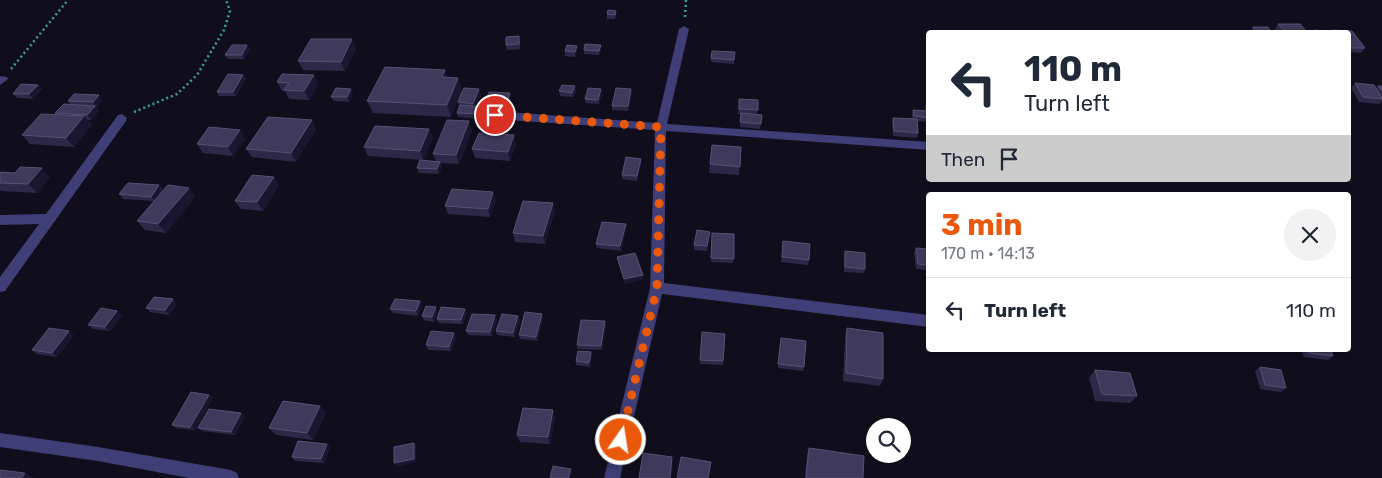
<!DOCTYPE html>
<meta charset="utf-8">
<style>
body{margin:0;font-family:Rubik,sans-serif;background:#f2f2f3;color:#1f2937;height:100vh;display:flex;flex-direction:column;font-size:19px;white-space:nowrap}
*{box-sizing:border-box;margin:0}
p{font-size:16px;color:#747a83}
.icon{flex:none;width:28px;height:28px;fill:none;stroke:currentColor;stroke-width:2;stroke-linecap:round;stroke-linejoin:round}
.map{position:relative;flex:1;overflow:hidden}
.side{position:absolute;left:926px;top:192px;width:425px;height:160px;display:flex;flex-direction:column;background:#fff;border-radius:5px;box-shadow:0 1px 4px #0004}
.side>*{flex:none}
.guide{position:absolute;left:926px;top:30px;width:425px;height:152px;border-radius:5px;box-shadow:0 1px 4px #0004;background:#fff;color:#1f2937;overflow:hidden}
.tools{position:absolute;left:866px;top:418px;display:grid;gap:10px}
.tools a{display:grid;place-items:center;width:45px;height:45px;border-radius:50%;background:#fff;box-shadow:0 1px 4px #0004;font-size:25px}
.pin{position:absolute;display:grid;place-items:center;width:42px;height:42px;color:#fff;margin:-21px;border:2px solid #fff;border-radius:50%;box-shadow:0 1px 5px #0007}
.me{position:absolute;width:55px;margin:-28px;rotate:13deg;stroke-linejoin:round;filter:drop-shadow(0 0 4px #0008)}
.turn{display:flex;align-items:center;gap:18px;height:105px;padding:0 15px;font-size:22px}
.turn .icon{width:65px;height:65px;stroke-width:2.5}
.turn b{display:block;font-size:35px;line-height:42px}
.then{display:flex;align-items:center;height:48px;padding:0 15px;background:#0003;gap:10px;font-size:19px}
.round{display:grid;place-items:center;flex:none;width:52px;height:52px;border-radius:26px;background:#f2f2f3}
.summary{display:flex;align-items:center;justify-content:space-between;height:85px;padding:0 15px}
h1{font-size:30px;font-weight:700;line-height:38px;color:#ea580c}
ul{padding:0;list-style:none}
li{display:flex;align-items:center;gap:15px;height:65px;padding:0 15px;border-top:1px solid #e0e1e3}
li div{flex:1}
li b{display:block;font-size:19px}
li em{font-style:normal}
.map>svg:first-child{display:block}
</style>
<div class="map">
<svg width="1382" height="478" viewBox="0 0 1382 478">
<rect width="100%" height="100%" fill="#100e1c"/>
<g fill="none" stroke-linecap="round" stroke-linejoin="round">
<path stroke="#3ba198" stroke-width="2.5" stroke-dasharray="2 3" stroke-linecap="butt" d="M685 17 686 0
M11 69 68 0
M134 112 177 94 197 75 224 30 230 11 226 0"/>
<path fill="#3f3e76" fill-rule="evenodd" d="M684 26 689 29 667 124 929 142V150L666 131 664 283 929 315V327L662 294 620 478H604L650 288 655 130 495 119 490 115 495 111 657 123 679 29Z
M0 76 7 77 8 79 0 85Z
M122 114 127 118 126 121 5 291 0 292V277L39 224 0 225V215L46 214 118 115Z
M0 433 98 447 231 470 237 473 239 478H189L98 461 0 447Z"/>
</g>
<path fill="#2d2848" d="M616 11V15L615 19H607V14Z
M1278 24 1307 32H1273Z
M1253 27 1271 32H1251L1250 31Z
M1333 30 1352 31 1365 48 1361 53 1349 52V32H1332Z
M520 40V49L507 50 506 45Z
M247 45 250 49 244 59H228L225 55Z
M601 45V49L599 55 584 54V50Z
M577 46V51L575 57 565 56V51Z
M356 48 345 71 303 70 298 61Z
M735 52 734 64 711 62V58Z
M445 70 447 77 458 78 462 90 451 117 373 113 367 101Z
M243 75 246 79 236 96H219L217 92Z
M277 82 318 84 309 100 289 99 285 91H282Z
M1355 83 1376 88 1378 86H1382V101L1379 104 1359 102 1351 88Z
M38 85 42 89 33 99 17 98 13 94Z
M575 86 576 91 573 97 560 96 559 91Z
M510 93 511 98 507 110 486 109 484 104Z
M353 94 349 102 334 101 331 97Z
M481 94 476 106 486 111 483 119 458 117 457 113 459 107 458 102Z
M602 94 599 104 586 103 585 99Z
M632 94 628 111 612 110V106Z
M739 99 758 100 757 114 762 115 760 129 740 127 741 114H738Z
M102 100 96 107 99 111 91 120H87L92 125 74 147 30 144 22 135 56 115 55 113 70 104 68 101Z
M927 102H929V122L917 121 918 133 917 138 893 136 892 122 893 118 912 119V114L913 110 925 111V106Z
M316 129 296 162 252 157 246 149Z
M429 129 433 138 423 160 368 156 364 147Z
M472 130 459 164 441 163 442 166 439 174 419 173 417 168 436 161 433 154Z
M245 139 233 156 203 153 197 144Z
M516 144 510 161 475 158 472 149Z
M741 147 739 175 709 173 710 164Z
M641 159V163L637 181 622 179V175Z
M0 173 50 177 37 193 1 191 0 190Z
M274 177 279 185 263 211 241 209 235 201Z
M159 185 163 190 157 197 189 188 195 197 166 233 145 230 137 221 154 201 123 199 119 194Z
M493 192 496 200 490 217 448 214 445 206Z
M555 211 545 244 515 242 513 233Z
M626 224V229L621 251 597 248 596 244Z
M710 232 707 251 694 250V245Z
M712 233 734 234 733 263 711 262Z
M783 241 809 260 808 265 781 262Z
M916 248 929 249V270L916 269 914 253Z
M845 251 865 269 864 273 844 272V255Z
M617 257 643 275V279L625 284 618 262Z
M177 304 169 315 150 312 146 308Z
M422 305 418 316 393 313 390 309Z
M117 311 122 315 110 331 93 329 88 325Z
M438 311 434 322 424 320 422 316Z
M467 313 463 324 439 323 437 319Z
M495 315 497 320 492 336 468 335 466 331Z
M518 316 520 321 515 337 497 335 496 331Z
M543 318 537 341 520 339 519 335Z
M606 325 602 350 577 349V345Z
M847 328 883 379 880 386 843 381 845 336Z
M702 332 725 334 723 365 700 364Z
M74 335 57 357 37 354 32 350Z
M456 337 451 351 428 350 426 345Z
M780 342 804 367 803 371 778 368Z
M1301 350H1331L1333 356 1328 360 1304 357Z
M591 352 592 356 590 367 576 365V361Z
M1260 367 1286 388 1281 392 1260 389 1255 371Z
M1095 370 1137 396 1130 403 1095 401 1089 378Z
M213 398 195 430 176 428 172 425Z
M320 406 326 413 313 440 276 435 269 428Z
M553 410 555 417 550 444 520 442 517 435Z
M241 413 245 416 235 435 202 431 198 428Z
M330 447 324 463 295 461 292 457Z
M809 448 863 478H805L807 455Z"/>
<path fill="#1a162f" d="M352 39 356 48 345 71 341 62Z
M247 45 250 49 244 59 242 55Z
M601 45V49L599 55V51Z
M577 46V51L575 57V52Z
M445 70 449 83 442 77Z
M243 75 246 79 236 96 233 92Z
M314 75 318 84 309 100 304 91Z
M458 78 462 90 451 117 447 105Z
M38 85 42 89 33 99 29 94Z
M575 86 576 91 573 97 572 93Z
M351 89 353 94 349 102 347 97Z
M479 89 481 94 475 108 473 104Z
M601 89 602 94 599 104 598 100Z
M631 89 632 94 628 111V106Z
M510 93 511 98 507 110 506 105Z
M99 95 102 100 97 107 93 102Z
M95 106 99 111 91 120 87 115Z
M484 107 486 111 483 119 481 114Z
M84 116 92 125 74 147 66 138Z
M312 120 316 129 296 162 291 153Z
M469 121 472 130 459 164 456 155Z
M429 129 433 138 423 160 420 151Z
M240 130 245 139 233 156 228 147Z
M514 135 516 144 510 161 508 152Z
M641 159V163L637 181V176Z
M440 162 442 166 439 174 437 169Z
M42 168 50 177 37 193 28 184Z
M274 177 279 185 263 211 257 202Z
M159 185 163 190 155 201 151 197Z
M189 188 195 197 166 233 158 224Z
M493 192 496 200 490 217 488 209Z
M553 203 555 211 545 244 543 236Z
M626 224V229L621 251 620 246Z
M643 275V279L625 284 624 279Z
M173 299 177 304 169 315 165 310Z
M420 301 422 305 418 316 416 311Z
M436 307 438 311 434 322 432 317Z
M465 309 467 313 463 324 461 320Z
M117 311 122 315 110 331 105 327Z
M542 314 543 318 537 341 536 337Z
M495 315 497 320 492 336 490 332Z
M518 316 520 321 515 337 513 333Z
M605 321 606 325 602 350 601 346Z
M69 331 74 335 57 357 52 353Z
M454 333 456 337 451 351 449 347Z
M591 352 592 356 590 367 589 363Z
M209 395 213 398 195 430 190 427Z
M320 406 326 413 313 440 307 433Z
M553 410 555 417 550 444 548 437Z
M241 413 245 416 235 435 231 432Z
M414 443 416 446V462L397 467 394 463Z
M327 444 330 447 324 463 321 459Z
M672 457 673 464 671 478H670Z
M571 469 572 473 570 478H568Z
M25 473 34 478H22Z"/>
<path fill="#3f3a5b" stroke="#565174" d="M608 10 616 11 615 15 607 14Z
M1278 24H1300L1307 32H1285Z
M1253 27H1268L1271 32H1256Z
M1314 30 1328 31 1329 32H1315Z
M1333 30 1352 31 1365 48H1349V32H1335Z
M519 36V44L506 45V37Z
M311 39H352L341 62 298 61Z
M585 44 601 45 599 51 584 50Z
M232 45H247L242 55H225Z
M567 45 577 46 575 52 565 51Z
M712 51 735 52 734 60 711 58Z
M385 67 445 70 442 77 458 78 447 105 367 101Z
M228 74 243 75 233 92H217Z
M282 74 314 75 304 91 284 90 289 83 277 82Z
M1355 83 1374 85 1382 98V99L1363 97Z
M21 84 38 85 29 94H13Z
M562 85 575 86 572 93 559 91Z
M1378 86H1382V91Z
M336 88 351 89 347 97H331Z
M464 88 479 89 473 104 458 102Z
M588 88 601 89 598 100 585 99Z
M616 88 631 89 628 106H612Z
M489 92 510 93 506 105 484 104Z
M74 94 99 95 93 102 68 101Z
M739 99 758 100V110L739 109Z
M927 102H929V108H927Z
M64 104 95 106 87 115 55 113Z
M460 105 484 107 481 114 457 113Z
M913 110 929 111V118L914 116Z
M741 113 762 115 761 124 740 122Z
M41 114 84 116 66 138 22 135Z
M268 117 312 120 291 153 246 149Z
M893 118 917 119 918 133 894 131Z
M447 120 469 121 456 155 433 154Z
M375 126 429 129 420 151 364 147Z
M209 127 240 130 228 147 197 144Z
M479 133 514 135 508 152 472 149Z
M712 145 741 147 740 167 710 164Z
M626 157 641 159 637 176 622 175Z
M420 160 440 162 437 169 417 168Z
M20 167 42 168 28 184 0 183V173L1 172 15 173Z
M252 175 274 177 257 202 235 201Z
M128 183 159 185 151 197 119 194Z
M168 185 189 188 158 224 137 221Z
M452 189 493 192 488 209 445 206Z
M523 201 553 203 543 236 513 233Z
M602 222 626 224 620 246 596 244Z
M697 230 710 232 707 246 694 245Z
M712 233 734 234V259L711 258Z
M783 241 810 244 809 260 782 257Z
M916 248 929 249V265L918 264Z
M845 251 865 253V269L845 267Z
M635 253 643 275 624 279 617 257Z
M154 297 173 299 165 310 146 308Z
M395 299 420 301 416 311 390 309Z
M426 306 436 307 432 317 422 316Z
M441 307 465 309 461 320 437 319Z
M101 308 117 311 105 327 88 325Z
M525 312 542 314 536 337 519 335Z
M472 314 495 315 490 332 466 331Z
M502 314 518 316 513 333 496 331Z
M581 320 605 321 601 346 577 345Z
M49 328 69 331 52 353 32 350Z
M847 328 883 333V379L846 373Z
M431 331 454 333 449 347 426 345Z
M702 332 725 334 723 361 700 360Z
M781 338 806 341 804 367 778 364Z
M1308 350H1331L1333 356 1309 353Z
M578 351 591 352 589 363 576 361Z
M1260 367 1281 370 1286 388 1265 385Z
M1095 370 1130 373 1137 396 1102 394Z
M191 392 209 395 190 427 172 425Z
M283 401 320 406 307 433 269 428Z
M523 408 553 410 548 437 517 435Z
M209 409 241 413 231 432 198 428Z
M298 441 327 444 321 459 292 457Z
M414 443V459L394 463V447Z
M809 448 864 456 863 478H806Z
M643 453 672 457 670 478H639Z
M681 457 711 462 708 478H677Z
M553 466 571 469 568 478H550Z
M0 470 25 473 22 478H0Z"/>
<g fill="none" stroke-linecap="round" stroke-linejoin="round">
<path stroke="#ea580c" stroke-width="9" stroke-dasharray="0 16.2" d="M495 115 661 127 657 288 621 440"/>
</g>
</svg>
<div class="tools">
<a><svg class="icon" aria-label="search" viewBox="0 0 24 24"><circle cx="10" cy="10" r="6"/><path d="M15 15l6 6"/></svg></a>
</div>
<div class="pin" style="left:495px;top:115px;background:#d93025"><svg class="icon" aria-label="arrive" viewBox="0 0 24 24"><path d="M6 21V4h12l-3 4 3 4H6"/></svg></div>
<svg class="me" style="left:621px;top:440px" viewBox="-20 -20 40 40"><circle r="17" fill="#ea580c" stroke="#fff" stroke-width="3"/><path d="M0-11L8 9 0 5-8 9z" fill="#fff"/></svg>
<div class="guide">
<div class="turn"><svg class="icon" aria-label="left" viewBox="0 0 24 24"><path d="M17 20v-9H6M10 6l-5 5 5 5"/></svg><div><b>110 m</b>Turn left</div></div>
<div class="then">Then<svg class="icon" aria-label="arrive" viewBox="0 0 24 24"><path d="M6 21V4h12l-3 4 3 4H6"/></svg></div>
</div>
<section class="side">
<div class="summary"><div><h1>3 min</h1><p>170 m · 14:13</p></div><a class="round"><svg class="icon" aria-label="close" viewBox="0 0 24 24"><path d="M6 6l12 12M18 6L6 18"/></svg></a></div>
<ul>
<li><svg class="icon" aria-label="left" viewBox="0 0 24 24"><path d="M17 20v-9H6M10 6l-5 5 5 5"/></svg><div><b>Turn left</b></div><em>110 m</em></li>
</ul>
</section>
</div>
